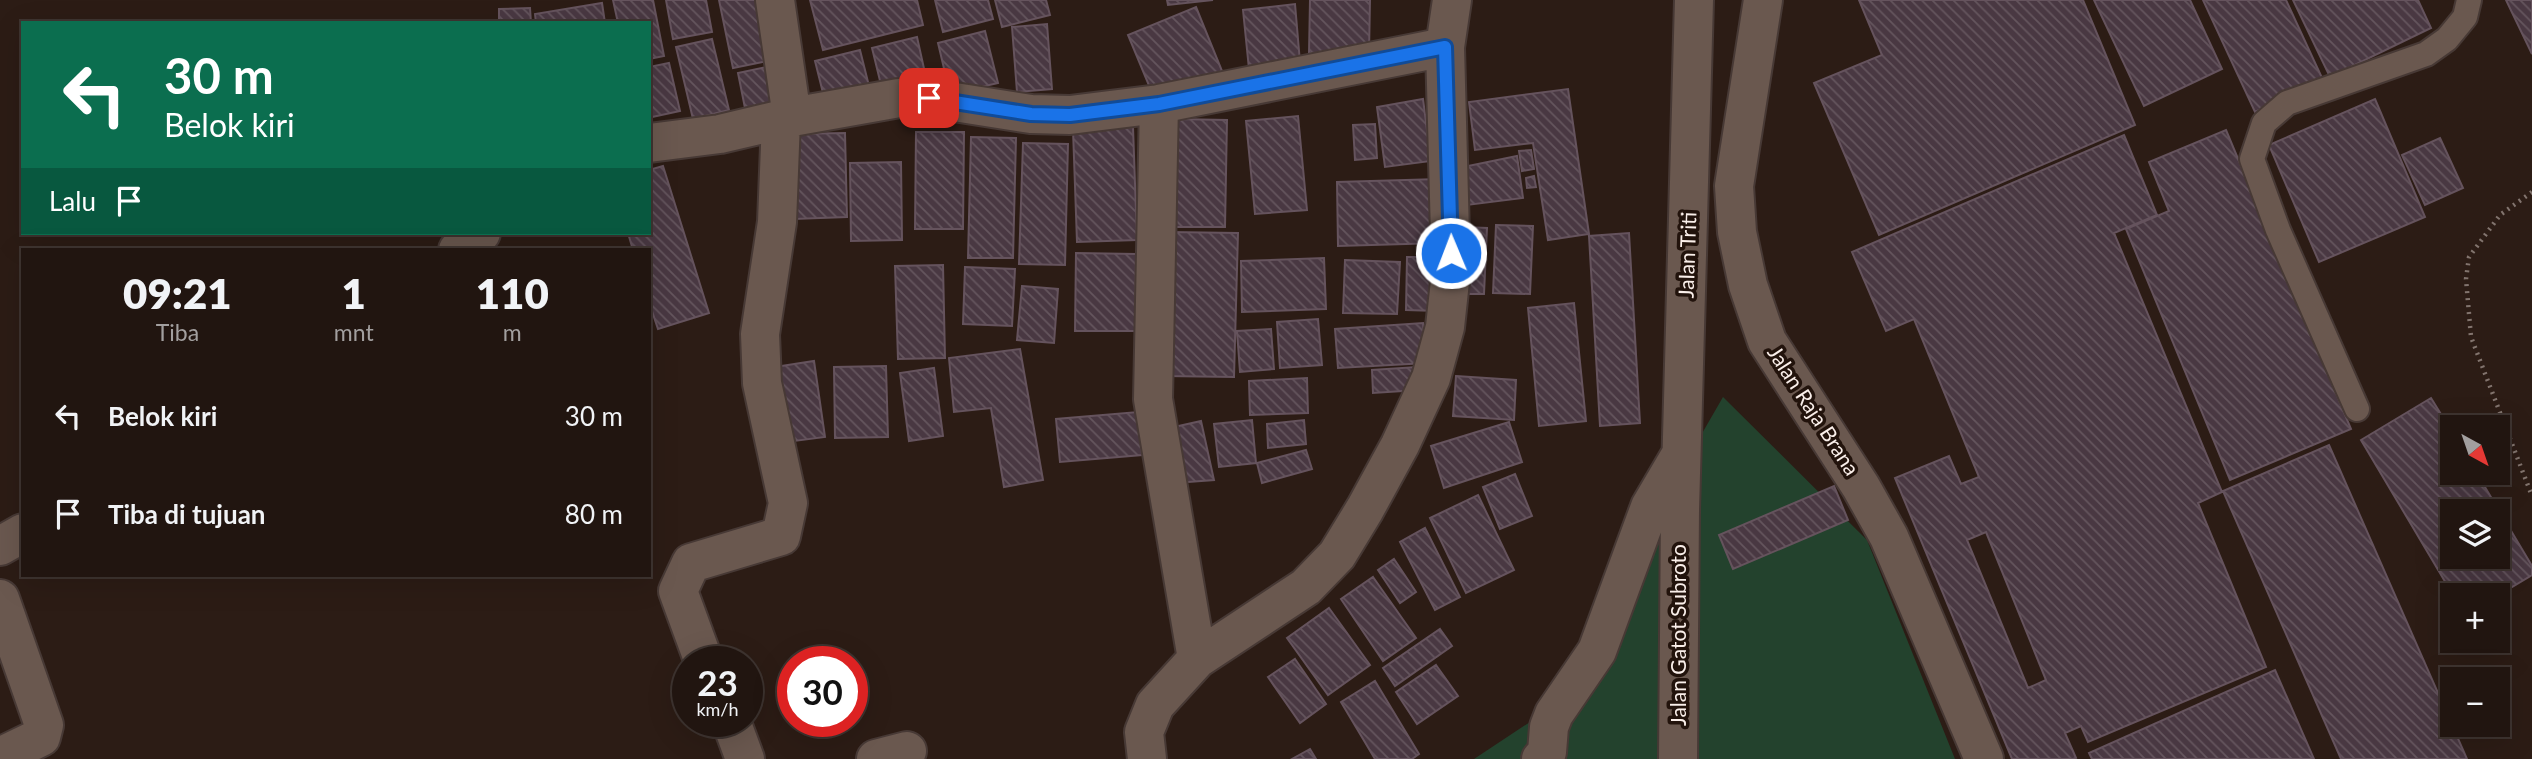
<!DOCTYPE html>
<html lang="id">
<meta charset="utf-8">
<style>
body{margin:0;font-family:Lato,sans-serif;background:#291e19;color:#f1f3f6;height:100vh;display:flex;flex-direction:column;font-size:26px;white-space:nowrap}
*{box-sizing:border-box;margin:0}
p{font-size:23px;color:#a29f9f}
.icon{flex:none;width:38px;height:38px;fill:none;stroke:currentColor;stroke-width:2;stroke-linecap:round;stroke-linejoin:round}
.map{position:relative;flex:1;overflow:hidden}
.panel{position:absolute;left:21px;top:248px;width:630px;height:329px;display:flex;flex-direction:column;background:#211510;border-radius:0px;box-shadow:0 7px 28px #0002,0 0 0 2px #3e3430}
.panel>*{flex:none}
.guide{position:absolute;left:21px;top:21px;width:630px;height:214px;border-radius:0px;box-shadow:0 7px 28px #0002,0 0 0 2px #3e3430;background:#0b6e4f;color:#fff;overflow:hidden}
.needle{width:46px;rotate:140deg}
.buttons{position:absolute;left:2440px;top:415px;display:grid;gap:14px}
.buttons a{display:grid;place-items:center;width:70px;height:70px;border-radius:0px;background:#211510;box-shadow:0 7px 28px #0002,0 0 0 2px #3e3430;font-size:35px}
.speed{position:absolute;left:672px;top:646px;display:flex;gap:14px;font-size:35px;font-weight:700;text-align:center}
.speed>*{display:grid;place-content:center;width:91px;height:91px;border-radius:50%;background:#211510;box-shadow:0 7px 28px #0002,0 0 0 2px #3e3430;line-height:1}
.speed small{font-size:18px;font-weight:400}
.speed .limit{border:10px solid #d22;background:#fff;color:#111}
.pin{position:absolute;display:grid;place-items:center;width:60px;height:60px;color:#fff;margin:-30px;border-radius:14px;box-shadow:0 4px 10px #0006}
.me{position:absolute;width:77px;margin:-38px;rotate:359deg;stroke-linejoin:round;filter:drop-shadow(0 0 5px #0008)}
.turn{display:flex;align-items:center;gap:24px;height:147px;padding:0 28px;font-size:32px}
.turn .icon{width:91px;height:91px;stroke-width:2.5}
.turn b{display:block;font-size:49px;line-height:60px}
.then{display:flex;align-items:center;height:66px;padding:0 28px;background:#0003;gap:14px;font-size:26px}
.eta{display:flex;justify-content:space-evenly;align-items:center;height:119px;text-align:center}
.eta b{font-size:42px;font-weight:800;line-height:49px}
ul{padding:0;list-style:none}
li{display:flex;align-items:center;gap:21px;height:98px;padding:0 28px}
li div{flex:1}
li b{display:block;font-size:26px}
li em{font-style:normal}
.map>svg:first-child{display:block}
</style>
<div class="map">
<svg width="2532" height="759" viewBox="0 0 2532 759">
<defs>
<pattern id="building-back-hatch" width="6" height="6" patternUnits="userSpaceOnUse" patternTransform="scale(1.75)"><rect width="6" height="6" fill="#493842"/><path d="M-1 5l2 2M0 0l6 6M5-1l2 2" fill="none" stroke="#64555d"/></pattern>
</defs>
<rect width="100%" height="100%" fill="#2c1c15"/>
<path fill="#23422d" d="M1723 397 1867 540 1955 759H1474L1539 716Z"/>
<path fill="url(#building-back-hatch)" stroke="#65535d" stroke-width="2" fill-rule="evenodd" d="M613 0H653L664 56 649 59V23H618Z
M666 0H706L712 32 673 39Z
M719 0H765L778 59 733 68Z
M810 0H917L923 25 823 50Z
M935 0H988L993 19 943 32Z
M995 0H1046L1050 15 1002 27Z
M1167 0H1213L1168 5Z
M1310 0H1370L1369 53H1309Z
M1859 0H2083L2135 125 1879 235 1814 83 1882 55Z
M2094 0H2190L2222 69 2144 106Z
M2203 0H2286L2323 80 2255 112Z
M2293 0H2418L2431 28 2330 77Z
M2506 0H2532V54Z
M602 3 605 23H536L535 14Z
M1295 4 1301 74 1250 79 1243 10Z
M1196 7 1222 71 1155 100 1128 35Z
M530 8 531 23H499V9Z
M1047 24 1052 89 1017 92 1012 27Z
M985 31 998 83 950 94 938 43Z
M917 37 927 82 883 93 872 48Z
M712 39 729 110 693 119 676 47Z
M860 50 871 94 826 105 815 61Z
M669 63 680 111 652 117 649 104V67Z
M776 65 783 101 745 108 738 73Z
M1568 89 1589 234 1548 240 1533 143 1475 150 1469 102Z
M1423 99 1431 161 1385 167 1377 107Z
M2375 99 2425 217 2319 262 2269 145Z
M1298 116 1307 210 1255 214 1246 121Z
M1176 119 1227 120 1225 227H1174Z
M1375 124 1377 158 1355 160 1353 125Z
M1133 127 1137 240 1077 242 1073 130Z
M2226 130 2351 429 2230 480 2126 229 2169 211 2149 162Z
M916 132H964L963 229H915Z
M845 133 847 217 794 219 792 134Z
M2124 135 2157 215 2114 233 2222 492 2198 503 2266 667 2088 742 2081 726 2065 733 2076 758 2073 759H2012L1895 478 1949 456 1961 484 1979 477 1914 319 1886 331 1852 252ZM1986 532 2046 680 2028 688 1967 540Z
M971 137 1016 138 1013 258H968Z
M2440 138 2463 188 2425 205 2402 155Z
M1023 143 1068 144 1065 265 1019 264Z
M1531 150 1534 169 1522 171 1519 151Z
M1517 156 1523 198 1467 205 1463 167Z
M901 162 902 240 851 241 850 163Z
M663 166 709 313 658 329 649 302V250H633L628 233H649V170Z
M1534 176 1536 187 1527 188 1526 178Z
M1439 179 1440 243 1338 246 1337 182Z
M1496 225 1533 226 1530 294 1493 293Z
M1463 227 1487 228 1484 294H1460Z
M1169 232 1238 233 1234 377 1165 376Z
M1629 233 1640 423 1600 426 1589 236Z
M1076 253 1136 254 1135 331H1075Z
M1407 257H1438L1437 311 1406 310Z
M1324 258 1326 309 1242 312 1241 261Z
M1345 260 1400 262 1397 314 1343 313Z
M943 265 945 358 898 359 895 266Z
M965 267 1015 269 1012 326 963 324Z
M1022 286 1058 289 1054 343 1017 340Z
M1574 303 1586 421 1539 426 1528 308Z
M1318 319 1322 365 1280 368 1277 322Z
M1423 323 1426 363 1338 368 1335 329Z
M1271 329 1274 369 1240 372 1237 331Z
M1020 349 1043 480 1004 487 991 408 954 412 949 358Z
M814 361 825 437 779 443 768 368Z
M886 366 888 437 835 438 834 367Z
M1417 367 1418 390 1373 393 1372 370Z
M934 368 943 436 909 441 900 373Z
M1456 376 1516 380 1514 420 1453 416Z
M1307 378 1308 413 1250 415 1249 381Z
M2431 398 2452 432V472H2476L2532 566V575L2497 596 2453 595 2361 440ZM2452 511H2497V556H2452Z
M1138 412 1142 455 1060 462 1056 419Z
M1252 420 1256 463 1219 467 1214 424Z
M1304 420 1306 444 1268 448 1267 424Z
M1201 421 1214 480 1175 483 1165 429Z
M1509 422 1522 462 1444 488 1431 446Z
M2329 445 2467 759H2341L2223 491Z
M1306 450 1312 469 1262 483 1257 463Z
M1515 474 1532 516 1500 529 1483 487Z
M1834 486 1848 520 1733 569 1719 535Z
M1478 495 1514 570 1466 593 1430 518Z
M1425 528 1460 597 1435 610 1400 542Z
M1394 559 1416 592 1400 603 1378 570Z
M1373 577 1416 638 1383 661 1341 599Z
M1329 608 1370 665 1328 695 1287 638Z
M1440 629 1452 646 1395 686 1383 668Z
M1295 659 1326 704 1300 723 1268 677Z
M1436 665 1458 696 1417 724 1396 692Z
M2275 670 2314 759H2092L2089 753Z
M1375 681 1419 754 1412 759H1375L1341 702Z
M1310 749 1316 759H1292Z"/>
<g fill="none" stroke-linecap="round" stroke-linejoin="round">
<defs>
<path id="service" d="M2357 409 2278 230 2252 159 2264 123 2287 103 2426 54 2447 39 2465 17 2469 0"/>
<path id="minor" d="M775 0 792 117
M1763 0 1734 186 1737 232 1748 285 1767 341 1861 487 1889 537 1984 759
M1159 104 1153 399 1197 659
M649 143 720 134 792 117 899 98H929L1031 114 1070 115 1110 110 1159 104 1445 47
M458 250 481 233
M0 546 23 533
M0 599 44 725 41 737 0 757
M704 662 678 591 691 563 781 536 788 503 762 383 760 334 777 222 781 121
M731 721 745 759
M876 759 907 751
M1147 759 1144 732 1155 705 1197 659 1306 587 1337 555 1365 509 1400 445 1431 378 1445 327 1451 272 1445 47 1452 0
M1541 759 1547 752 1549 727 1554 714 1597 651 1650 507 1680 456
M1678 759 1680 510 1694 0"/>
</defs>
<use href="#service" stroke="#473935" stroke-width="28"/>
<use href="#minor" stroke="#473935" stroke-width="42"/>
<path stroke="#82746e" stroke-width="4.5" stroke-dasharray="2 5" stroke-linecap="butt" d="M2532 192 2500 215 2469 257 2466 279 2471 337 2532 496"/>
<use href="#service" stroke="#6a584f" stroke-width="24"/>
<use href="#minor" stroke="#6a584f" stroke-width="38"/>
</g>
<g fill="none" stroke-linecap="round" stroke-linejoin="round">
<defs>
<path id="route" d="M929 98 1031 114 1070 115 1159 104 1445 47 1451 253"/>
</defs>
<use href="#route" stroke="#114b97" stroke-width="18"/>
<use href="#route" stroke="#1a73e8" stroke-width="12"/>
</g>
<g text-anchor="middle" stroke-width="7" stroke-linejoin="round" paint-order="stroke">
<g font-size="21" fill="#faefea" stroke="#22130c">
<text transform="translate(1688 255) rotate(-88)" y="7">Jalan Triti</text>
<text transform="translate(1813 411) rotate(57)" y="7">Jalan Raja Brana</text>
<text transform="translate(1679 635) rotate(-90)" y="7">Jalan Gatot Subroto</text>
</g>
</g>
</svg>
<div class="buttons">
<a><svg class="needle" viewBox="-14 -14 28 28"><path d="M0-13l5 13h-10z" fill="#e53935"/><path d="M0 13l5-13h-10z" fill="#a29f9f"/></svg></a>
<a><svg class="icon" aria-label="layers" viewBox="0 0 24 24"><path d="M12 4l9 5-9 5-9-5zM3 14l9 5 9-5"/></svg></a>
<a>+</a>
<a>−</a>
</div>
<div class="speed"><div>23<small>km/h</small></div><div class="limit">30</div></div>
<div class="pin" style="left:929px;top:98px;background:#d93025"><svg class="icon" aria-label="arrive" viewBox="0 0 24 24"><path d="M6 21V4h12l-3 4 3 4H6"/></svg></div>
<svg class="me" style="left:1451px;top:253px" viewBox="-20 -20 40 40"><circle r="17" fill="#1a73e8" stroke="#fff" stroke-width="3"/><path d="M0-11L8 9 0 5-8 9z" fill="#fff"/></svg>
<div class="guide">
<div class="turn"><svg class="icon" aria-label="left" viewBox="0 0 24 24"><path d="M17 20v-9H6M10 6l-5 5 5 5"/></svg><div><b>30 m</b>Belok kiri</div></div>
<div class="then">Lalu<svg class="icon" aria-label="arrive" viewBox="0 0 24 24"><path d="M6 21V4h12l-3 4 3 4H6"/></svg></div>
</div>
<section class="panel">
<div class="eta">
<div><b>09:21</b><p>Tiba</p></div>
<div><b>1</b><p>mnt</p></div>
<div><b>110</b><p>m</p></div>
</div>
<ul>
<li><svg class="icon" aria-label="left" viewBox="0 0 24 24"><path d="M17 20v-9H6M10 6l-5 5 5 5"/></svg><div><b>Belok kiri</b></div><em>30 m</em></li>
<li><svg class="icon" aria-label="arrive" viewBox="0 0 24 24"><path d="M6 21V4h12l-3 4 3 4H6"/></svg><div><b>Tiba di tujuan</b></div><em>80 m</em></li>
</ul>
</section>
</div>
